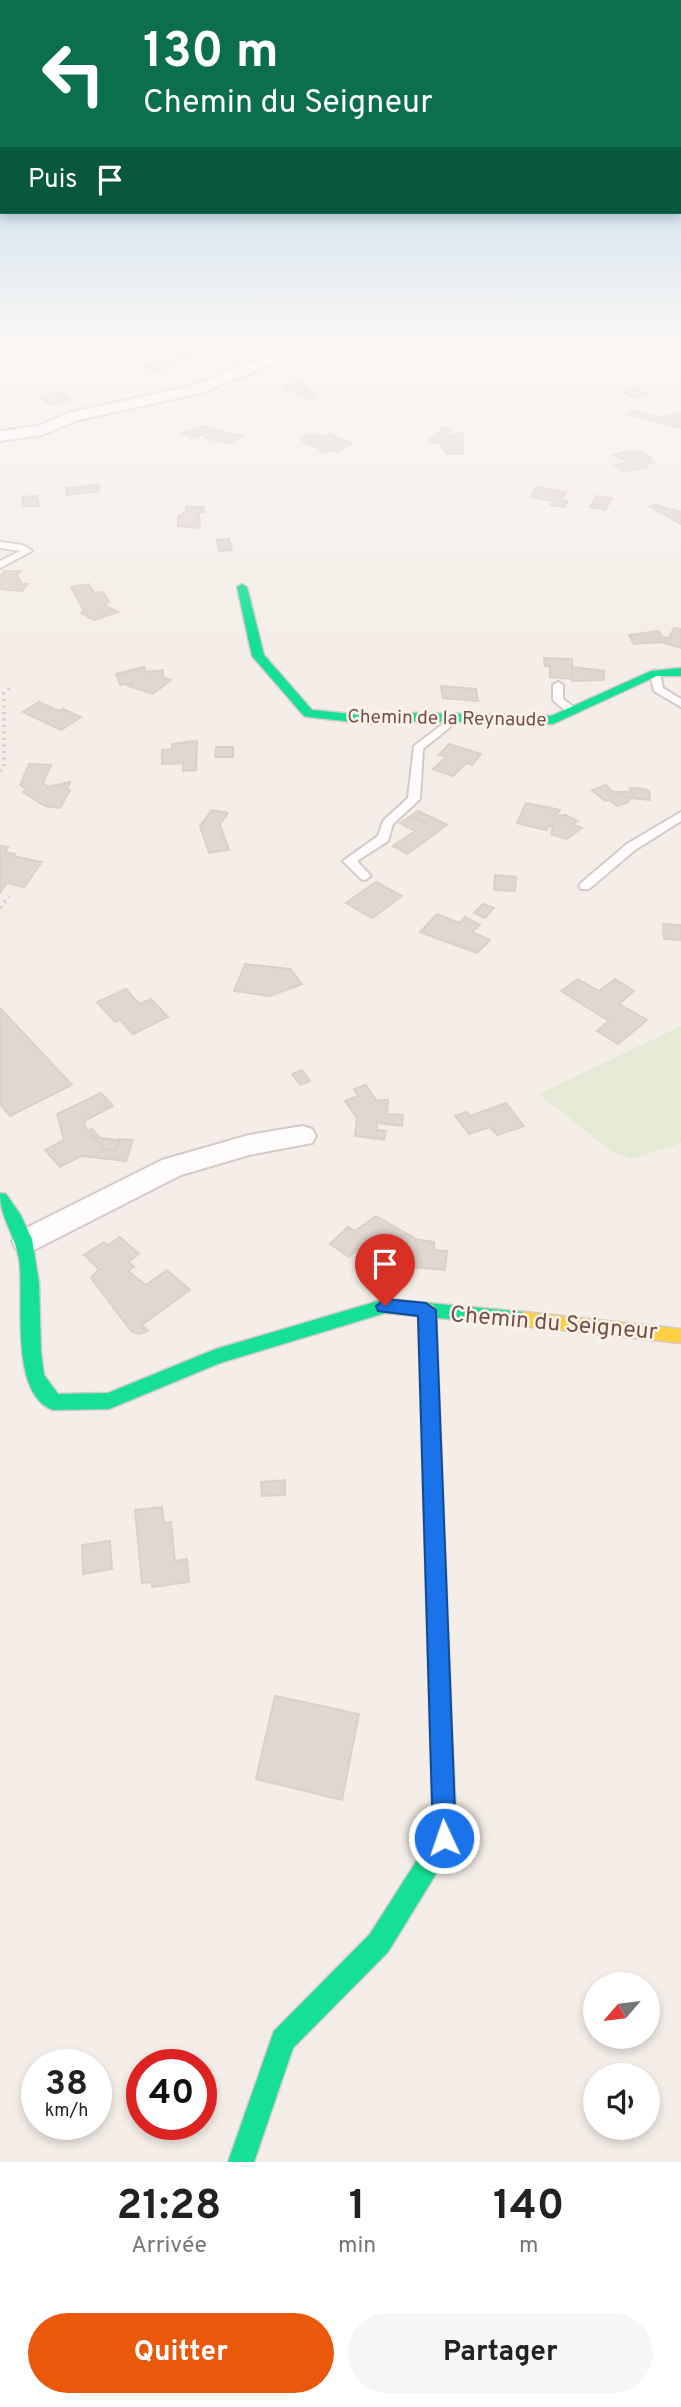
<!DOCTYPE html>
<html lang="fr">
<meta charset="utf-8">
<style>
body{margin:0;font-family:Overpass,sans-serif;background:#f6f6f6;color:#222;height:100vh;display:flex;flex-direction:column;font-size:26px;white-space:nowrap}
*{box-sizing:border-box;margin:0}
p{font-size:23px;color:#767676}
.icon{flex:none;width:38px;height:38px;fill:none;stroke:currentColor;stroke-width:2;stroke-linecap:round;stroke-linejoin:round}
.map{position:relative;height:2162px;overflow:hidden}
.details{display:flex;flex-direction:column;background:#fff;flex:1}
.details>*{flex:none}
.banner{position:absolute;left:0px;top:0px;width:682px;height:214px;box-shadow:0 4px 10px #0003;background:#0b6e4f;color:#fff;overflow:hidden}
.needle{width:46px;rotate:242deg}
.fabs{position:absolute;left:583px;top:1972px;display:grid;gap:14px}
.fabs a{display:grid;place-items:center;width:77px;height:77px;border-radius:50%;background:#fff;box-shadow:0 4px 10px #0003;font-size:35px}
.speed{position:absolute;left:21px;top:2049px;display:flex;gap:14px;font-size:35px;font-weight:700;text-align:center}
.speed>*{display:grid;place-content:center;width:91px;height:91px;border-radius:50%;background:#fff;box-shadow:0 4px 10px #0003;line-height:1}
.speed small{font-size:18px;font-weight:400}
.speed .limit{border:10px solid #d22;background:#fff;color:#111}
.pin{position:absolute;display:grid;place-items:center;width:60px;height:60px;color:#fff;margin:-72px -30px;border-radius:50% 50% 50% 0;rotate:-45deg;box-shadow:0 0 7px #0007}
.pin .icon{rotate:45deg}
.me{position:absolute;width:77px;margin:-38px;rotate:357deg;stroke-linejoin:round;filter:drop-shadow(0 0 5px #0008)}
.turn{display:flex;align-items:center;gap:24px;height:147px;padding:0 28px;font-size:32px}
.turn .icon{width:91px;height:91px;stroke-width:2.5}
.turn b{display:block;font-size:49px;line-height:60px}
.then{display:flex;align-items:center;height:66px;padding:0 28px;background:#0003;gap:14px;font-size:26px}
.eta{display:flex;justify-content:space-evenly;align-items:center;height:119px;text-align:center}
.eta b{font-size:42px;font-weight:700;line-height:49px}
.cta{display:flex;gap:14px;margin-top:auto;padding:14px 28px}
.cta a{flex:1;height:80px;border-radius:42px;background:#ea580c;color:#fff;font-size:28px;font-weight:700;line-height:80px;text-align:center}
.cta a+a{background:#f6f6f6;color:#222}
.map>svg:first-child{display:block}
</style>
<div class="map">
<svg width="681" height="2162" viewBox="0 0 681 2162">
<rect width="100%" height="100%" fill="#f5eee8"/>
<path fill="#e4ead4" d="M681 1026V1143L632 1159 611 1151 539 1094Z"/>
<path fill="#e1d6d0" stroke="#ddd0cb" stroke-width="2" d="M162 335 157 338 177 336 167 344 148 343 156 335Z
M387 335H413L418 337 395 342 392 341 396 339Z
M132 336H138L153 339 146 344 127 341Z
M184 349 201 352 191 358 176 355Z
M159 358 174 362 159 372 144 368Z
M297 383 304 384 312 393 319 394 313 400 304 398 295 394 301 393 297 390 286 391 280 386Z
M637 388 648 395 633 398 622 391Z
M64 391 72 398 68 399 69 401 49 405 41 397Z
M636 410 659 418 681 413V428L627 414Z
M204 426 211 429 243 436 231 444 205 438 210 434 206 433 192 438 182 433Z
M444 427 452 429 444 436 463 433V454H446L440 444 428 442Z
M308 434 325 437 329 434 351 443 338 452 330 450 326 453 319 451 322 449 303 442 307 440 302 439Z
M628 451 643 452 655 462 643 464 648 468 623 471 615 465 630 462 613 455Z
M99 485V491L67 495 66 488Z
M537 487 566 492 561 500 568 501 564 507 551 505 554 501 530 497Z
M37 496 39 506H22L23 497Z
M597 496 612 498 605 510 590 507Z
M655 505 681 512V524L649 506Z
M186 507H204V512H199L200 528 178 526V516L186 512Z
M229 539 232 550 219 551 217 540Z
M4 571H21L17 575 22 584H28L22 591 0 589V577Z
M89 584 94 593 103 592 109 602 105 603 106 606 118 612 94 620 81 613 84 611 71 587Z
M674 628 681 629V648L662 642 634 644 629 635 659 631 662 637 669 638Z
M544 658 572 659V679L550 677V666H545Z
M144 667 146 672 163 670V677L171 680 153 694 128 686 133 683 120 685 116 674Z
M572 667 604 671V680L572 681Z
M441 686 476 689 478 701 443 698Z
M39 702 59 711 63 709 81 717 61 730 23 712Z
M197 741 196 770 183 771V763L162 764V750L172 749V744Z
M449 744 481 754 472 765 466 763 453 776 433 769 446 757 439 755Z
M216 747H233V757H215Z
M29 764 51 765 43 783 48 787 70 782 67 789 70 790 60 808 45 806 23 792 27 790 20 785Z
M606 785 613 792H631L630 788 644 789 649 791 650 800 630 798 629 802 617 806 610 800 605 801 592 790Z
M526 803 560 810 555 816 566 815 578 821 573 824 582 828 567 839 551 834 553 827 548 826 546 830 517 823Z
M212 810 228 813 220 824 229 850 209 853 200 826Z
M418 811 433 818 425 823 411 816Z
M411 816 425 823 433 818 447 825 407 854 393 846 415 831 400 823Z
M0 846 8 847 5 852 15 854 13 856 42 862 24 887 7 883 0 893Z
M495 875 516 877 515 891 494 890Z
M376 882 402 896 372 918 346 903Z
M483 904 494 908 485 918 474 913Z
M437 914 460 923 465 917 480 925 472 932 490 940 477 953 420 932Z
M663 924 681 925V940L664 939Z
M245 964 290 969 302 984 270 996 234 991Z
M578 979 599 991 615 979 634 991 619 1004 647 1020 618 1044 597 1031 609 1021 561 991Z
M126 989 139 1004 151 999 168 1017 133 1034 120 1020 115 1022 97 1002Z
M0 1008 72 1085 10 1116 0 1104Z
M302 1070 310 1081 300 1085 292 1074Z
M366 1085 376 1100H388L387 1114 403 1115 402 1126 377 1123V1130L386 1131 384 1140 355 1136 357 1118 345 1101 358 1096 354 1089Z
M101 1093 113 1106 84 1121 86 1128 105 1150H116L119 1139 133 1140 126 1161 81 1156 60 1167 45 1150 64 1140 57 1114Z
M506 1103 524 1126 497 1135 490 1127 469 1134 455 1116 467 1112 470 1116Z
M92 1129 100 1138 119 1140 116 1150H105L88 1131Z
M376 1216 416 1239 422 1268 394 1264 398 1261 368 1240 349 1257 330 1244 348 1227 355 1231Z
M120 1237 139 1254 128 1262 134 1267 128 1271 146 1285 167 1270 190 1290 142 1325 148 1331 139 1334 132 1332 91 1278 99 1269 84 1255 104 1242 108 1245Z
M416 1239 434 1242V1250L447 1251 445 1270 422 1268Z
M378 1247 398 1261 394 1264 374 1252Z
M285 1480V1495L262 1496 261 1482Z
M162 1507 164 1523 171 1522 175 1561 187 1559 189 1582 152 1587V1582L142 1583 135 1510Z
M110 1541 112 1569 83 1574 82 1545Z
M275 1696 359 1714 342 1800 256 1779Z"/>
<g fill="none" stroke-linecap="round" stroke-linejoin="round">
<defs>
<path id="lane" d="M0 542 23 545 32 551 0 568V561L20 551 0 548Z
M655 670 660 673 663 688 681 699V707L654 691 650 673Z
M558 682 563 685V699L576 709V713H568L553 700V685Z
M456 714 460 715V719L423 749 420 799 393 824 388 841 357 861 371 876 365 880 361 879 343 861 378 836 383 821 408 798 414 746Z
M681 812V821L635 850 589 889H581L579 886 581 883 627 844Z"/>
<path id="street" d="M355 335H369L371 338 364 342 305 351 201 393 78 420 42 435 0 441V431L38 426 68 413 192 386 297 344Z
M302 1126 312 1129 316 1136 312 1143 249 1155 181 1175 36 1249 26 1252 16 1249 12 1241 16 1233 162 1160 249 1135Z"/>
<path id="fast" d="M242 584 247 587 264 655 312 710 372 716 416 713 551 716 651 671 681 668V676H657L553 724 416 721 372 724 308 717 304 716 252 656 237 587Z
M0 1193 6 1194 20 1214 32 1239 39 1283 41 1352 44 1375 58 1394 108 1393 216 1349 385 1299 524 1312 530 1314 533 1319 530 1324 524 1326 385 1313 220 1363 109 1409 53 1410C8 1394 25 1296 19 1259 14 1232 0 1218 0 1193Z
M441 1722 449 1725 452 1733 457 1838 453 1846 388 1952 293 2048 254 2162H228L274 2031 370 1934 433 1835 430 1733 433 1725Z"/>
<path id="slow" d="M427 1303 433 1305 436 1310 452 1733 449 1741 441 1744 433 1741 430 1733 418 1310 421 1305Z
M524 1312 681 1329V1343L524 1326 518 1324 515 1319 518 1314Z"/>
</defs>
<use href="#lane" stroke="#d4cac6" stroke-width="4"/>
<use href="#street" stroke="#d4cac6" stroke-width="4"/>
<use href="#fast" stroke="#d4cac5" stroke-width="3"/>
<use href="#slow" stroke="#d4cac5" stroke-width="3"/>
<path stroke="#d6ccca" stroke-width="3.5" stroke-dasharray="2 4.5" stroke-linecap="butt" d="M0 771 4 766V693L13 685"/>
<path stroke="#d6ccca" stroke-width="4.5" stroke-dasharray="2 5" stroke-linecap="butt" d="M0 908 9 896"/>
<use href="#lane" fill="#fefcfc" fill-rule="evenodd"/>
<use href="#street" fill="#fefcfc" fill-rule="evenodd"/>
<use href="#fast" fill="#16e098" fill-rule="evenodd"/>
<use href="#slow" fill="#ffcf43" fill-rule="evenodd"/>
</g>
<linearGradient id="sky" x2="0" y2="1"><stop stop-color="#9cc8e6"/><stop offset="0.53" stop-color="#faf7f5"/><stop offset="1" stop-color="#faf7f5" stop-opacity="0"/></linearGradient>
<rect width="681" height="638" fill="url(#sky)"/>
<path fill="#1a73e8" stroke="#114b97" stroke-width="2" d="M385 1299 426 1303 436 1310 456 1838 453 1846 444 1850 436 1846 433 1838 418 1316 378 1311 376 1306Z"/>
<g text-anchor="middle" stroke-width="5" stroke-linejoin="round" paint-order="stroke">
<g font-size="19" fill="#71524b" stroke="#fef2e9">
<text transform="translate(447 717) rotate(1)" y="7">Chemin de la Reynaude</text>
</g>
<g font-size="23" fill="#71524b" stroke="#fef2e9">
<text transform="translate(554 1322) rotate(5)" y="8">Chemin du Seigneur</text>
</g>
</g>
</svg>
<div class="fabs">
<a><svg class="needle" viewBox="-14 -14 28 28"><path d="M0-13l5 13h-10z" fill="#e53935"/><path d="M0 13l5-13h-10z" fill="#767676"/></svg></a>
<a><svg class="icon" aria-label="sound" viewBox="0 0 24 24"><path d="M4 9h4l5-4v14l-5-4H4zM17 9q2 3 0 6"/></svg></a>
</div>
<div class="speed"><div>38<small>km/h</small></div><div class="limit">40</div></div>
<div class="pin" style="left:385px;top:1306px;background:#d93025"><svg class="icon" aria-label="arrive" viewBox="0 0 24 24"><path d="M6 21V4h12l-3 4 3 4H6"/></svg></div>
<svg class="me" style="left:444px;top:1838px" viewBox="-20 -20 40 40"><circle r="17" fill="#1a73e8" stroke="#fff" stroke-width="3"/><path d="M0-11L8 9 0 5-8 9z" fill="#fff"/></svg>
<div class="banner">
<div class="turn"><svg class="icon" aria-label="left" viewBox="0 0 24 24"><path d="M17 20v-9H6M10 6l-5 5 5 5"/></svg><div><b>130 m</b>Chemin du Seigneur</div></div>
<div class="then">Puis<svg class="icon" aria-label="arrive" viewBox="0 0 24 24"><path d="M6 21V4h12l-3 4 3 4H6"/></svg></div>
</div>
</div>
<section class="details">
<div class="eta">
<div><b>21:28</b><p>Arrivée</p></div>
<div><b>1</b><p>min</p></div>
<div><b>140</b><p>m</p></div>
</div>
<div class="cta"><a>Quitter</a><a>Partager</a></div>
</section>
